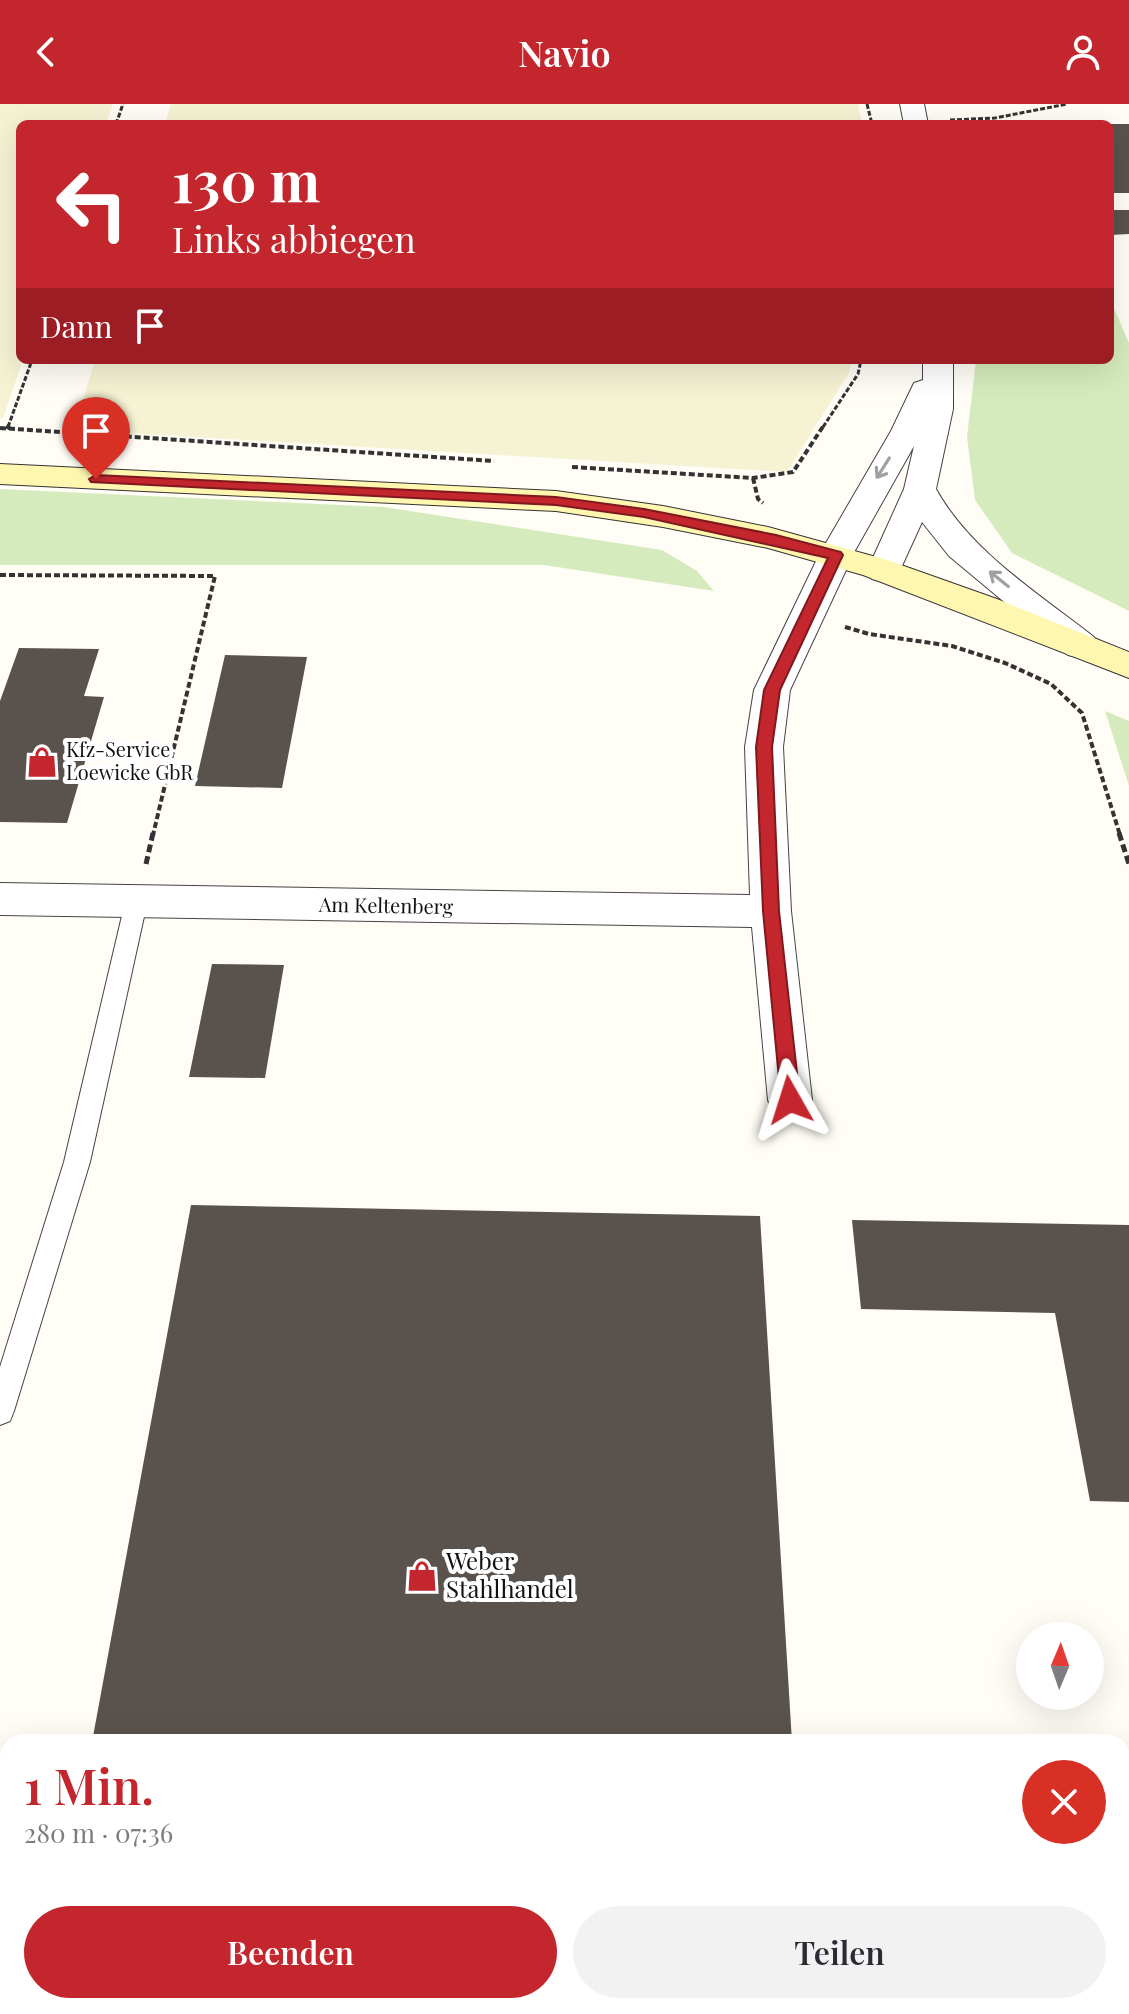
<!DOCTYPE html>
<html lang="de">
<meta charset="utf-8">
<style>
body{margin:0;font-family:"Playfair Display",serif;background:#f2f2f3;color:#2b2b33;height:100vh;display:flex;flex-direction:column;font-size:30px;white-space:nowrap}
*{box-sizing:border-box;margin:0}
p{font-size:26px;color:#7c7c81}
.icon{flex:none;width:44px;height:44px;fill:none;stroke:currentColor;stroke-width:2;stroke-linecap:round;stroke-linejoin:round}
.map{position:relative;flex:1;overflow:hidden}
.sheet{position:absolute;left:0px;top:1630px;width:1130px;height:280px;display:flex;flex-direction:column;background:#fff;border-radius:24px 24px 0 0;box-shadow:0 8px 32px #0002}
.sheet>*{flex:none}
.top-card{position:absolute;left:16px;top:16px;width:1098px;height:244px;border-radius:12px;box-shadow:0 8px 32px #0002;background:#c4262e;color:#fff;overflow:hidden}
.needle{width:52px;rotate:2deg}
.fabs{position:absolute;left:1016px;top:1518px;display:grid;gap:16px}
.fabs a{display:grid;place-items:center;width:88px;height:88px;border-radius:50%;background:#fff;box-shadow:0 8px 32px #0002;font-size:40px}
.pin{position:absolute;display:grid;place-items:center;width:68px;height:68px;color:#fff;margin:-82px -34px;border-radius:50% 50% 50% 0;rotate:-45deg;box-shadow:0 0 8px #0007}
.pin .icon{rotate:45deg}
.me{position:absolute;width:88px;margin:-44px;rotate:354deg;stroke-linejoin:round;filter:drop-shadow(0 0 6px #0008)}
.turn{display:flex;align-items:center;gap:28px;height:168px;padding:0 24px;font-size:36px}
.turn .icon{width:104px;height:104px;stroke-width:2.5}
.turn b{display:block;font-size:56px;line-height:68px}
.then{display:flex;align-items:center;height:76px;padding:0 24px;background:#0003;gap:16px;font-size:30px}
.round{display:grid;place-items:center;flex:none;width:84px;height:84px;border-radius:42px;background:#f2f2f3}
.summary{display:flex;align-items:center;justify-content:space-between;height:136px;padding:0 24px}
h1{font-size:48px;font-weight:600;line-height:60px;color:#c4262e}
.cta{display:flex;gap:16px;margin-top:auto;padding:16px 24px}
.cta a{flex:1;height:92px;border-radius:48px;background:#c4262e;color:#fff;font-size:32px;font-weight:600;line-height:92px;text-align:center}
.cta a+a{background:#f2f2f3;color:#2b2b33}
header{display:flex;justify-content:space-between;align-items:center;height:104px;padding:0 24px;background:#c4262e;color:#fff;font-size:36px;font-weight:600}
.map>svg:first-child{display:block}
</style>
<header><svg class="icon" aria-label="back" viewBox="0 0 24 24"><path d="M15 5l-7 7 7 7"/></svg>Navio<svg class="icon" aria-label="person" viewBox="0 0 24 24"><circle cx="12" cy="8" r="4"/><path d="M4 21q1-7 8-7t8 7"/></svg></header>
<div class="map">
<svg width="1129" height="1910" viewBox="0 0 1129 1910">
<rect width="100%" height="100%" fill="#fffdf5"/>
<path fill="#f6f3d4" d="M0 0H113L106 20H20V256H23L3 314H0Z
M171 0H858L862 20H165Z
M95 256H852L849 269 787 368 74 326Z"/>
<path fill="#d5ebbd" d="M1110 195 1129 239V507L1012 449 975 396 967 333 976 256H1110Z
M0 385 384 403 662 446 697 467 714 487 544 461H0Z
M1105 607 1129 617V682Z"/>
<path fill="#5a524d" d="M1110 20H1129V89H1110Z
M1110 106H1129V130L1110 131Z
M19 544 99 545 84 592 104 593 67 719 0 718V597Z
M225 551 307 553 282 684 195 682Z
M212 860 284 861 265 974 189 973Z
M191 1101 760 1112 792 1638H92Z
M852 1116 1129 1121V1398L1090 1397 1055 1209 861 1205Z
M1122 1703 1129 1733V1910H949L948 1902H1122Z
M42 1902H808L809 1910H41Z"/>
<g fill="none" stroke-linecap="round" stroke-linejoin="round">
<defs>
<path id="service" d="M136 790 144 793 147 799 90 1058 14 1307 10 1317 0 1321V1263L64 1058 125 799 128 793Z"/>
<path id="minor" d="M836 440 848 443 853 451 790 586 783 643 791 807 812 996 806 1010 790 1015 774 1010 768 996 752 823 0 811V779L750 791 745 643 754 586 819 451 824 443Z"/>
<path id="tertiary" d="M900 0H924L928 20H904Z
M923 256H953V305L936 385C971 448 1038 489 1094 533L1099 542 1094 551 1081 554 1068 551 949 452 922 418 896 475 884 478 872 475 867 467 904 385 914 342 848 459 836 462 824 459 819 451 891 327 914 279 923 276Z"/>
<path id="secondary" d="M0 360 556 387 663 402 768 423 887 456 997 495 1129 548V574L863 471 768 444 663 423 556 407 0 380Z"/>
</defs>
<use href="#service" stroke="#444" stroke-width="2"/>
<use href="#minor" stroke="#444" stroke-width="2"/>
<use href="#tertiary" stroke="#444" stroke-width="2"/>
<use href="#secondary" stroke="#333" stroke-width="2"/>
<path stroke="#333" stroke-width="3" stroke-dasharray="5 2" stroke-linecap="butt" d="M867 0 872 20
M950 16 995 14 1067 0
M116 20 123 0
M8 323 32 256
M823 323 858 270 861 256"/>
<path stroke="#333" stroke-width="4" stroke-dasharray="6 3" stroke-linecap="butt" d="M0 324 494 357
M7 325 9 321
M572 363 753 374 793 368 824 321
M753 374 758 395 763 399
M0 471 215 472 153 731
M845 523 869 530 952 542 1005 559 1051 580 1082 609 1120 731"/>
<path stroke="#333" stroke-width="5" stroke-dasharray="8 4" stroke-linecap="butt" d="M1119 729 1129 760
M146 760 153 729"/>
<use href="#service" fill="#fff" fill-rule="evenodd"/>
<use href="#minor" fill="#fff" fill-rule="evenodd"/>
<use href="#tertiary" fill="#fff" fill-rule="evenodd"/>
<use href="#secondary" fill="#fff6b0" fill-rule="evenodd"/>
</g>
<defs><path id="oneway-shaft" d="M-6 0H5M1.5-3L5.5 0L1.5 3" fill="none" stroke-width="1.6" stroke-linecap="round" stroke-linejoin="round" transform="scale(2)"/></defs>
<g stroke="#a0a0a0">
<use href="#oneway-shaft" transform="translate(883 364) rotate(122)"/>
<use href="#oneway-shaft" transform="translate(999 475) rotate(-141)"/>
</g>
<path fill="#c4262e" stroke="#7f191e" stroke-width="2" d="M96 371 556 393 644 405 776 431 841 448 843 451 780 586 772 643 779 807 800 996 797 1002H784L781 996 763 807 756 643 764 586 828 454 644 413 556 401 91 378 89 375Z"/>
<defs>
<symbol id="shop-bare" viewBox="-9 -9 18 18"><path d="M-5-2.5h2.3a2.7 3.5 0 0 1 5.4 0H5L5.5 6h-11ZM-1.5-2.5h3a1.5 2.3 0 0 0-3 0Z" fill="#c4262e" stroke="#fff" stroke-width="2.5" paint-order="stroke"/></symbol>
</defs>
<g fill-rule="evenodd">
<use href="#shop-bare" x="20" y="636" width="44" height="44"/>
<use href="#shop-bare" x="400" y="1450" width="44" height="44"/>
</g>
<g text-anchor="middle" stroke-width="8" stroke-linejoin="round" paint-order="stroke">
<g font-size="20" fill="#111" stroke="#fff" text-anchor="start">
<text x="66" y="653">Kfz-Service<tspan x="66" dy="23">Loewicke GbR</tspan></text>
</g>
<g font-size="20" fill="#111" stroke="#fff">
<text transform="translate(386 802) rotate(1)" y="7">Am Keltenberg</text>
</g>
<g font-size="24" fill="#111" stroke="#fff" text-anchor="start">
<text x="446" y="1466">Weber<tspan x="446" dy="28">Stahlhandel</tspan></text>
</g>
</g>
</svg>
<div class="fabs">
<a><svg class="needle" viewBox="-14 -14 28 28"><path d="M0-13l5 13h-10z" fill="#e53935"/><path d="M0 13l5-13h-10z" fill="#7c7c81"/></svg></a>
</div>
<div class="pin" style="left:96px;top:375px;background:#d93025"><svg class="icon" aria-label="arrive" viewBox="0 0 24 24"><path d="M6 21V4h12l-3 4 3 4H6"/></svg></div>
<svg class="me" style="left:790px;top:996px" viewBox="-20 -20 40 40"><path d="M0-17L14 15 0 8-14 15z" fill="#c4262e" stroke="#fff" stroke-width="4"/></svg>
<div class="top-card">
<div class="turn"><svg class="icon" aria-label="left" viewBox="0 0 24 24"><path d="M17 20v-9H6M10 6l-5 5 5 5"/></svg><div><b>130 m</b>Links abbiegen</div></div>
<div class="then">Dann<svg class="icon" aria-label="arrive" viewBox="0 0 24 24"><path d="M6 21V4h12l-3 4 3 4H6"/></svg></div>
</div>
<section class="sheet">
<div class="summary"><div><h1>1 Min.</h1><p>280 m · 07:36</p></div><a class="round" style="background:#d93025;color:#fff"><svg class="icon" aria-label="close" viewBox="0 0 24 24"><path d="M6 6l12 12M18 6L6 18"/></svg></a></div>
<div class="cta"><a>Beenden</a><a>Teilen</a></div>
</section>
</div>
